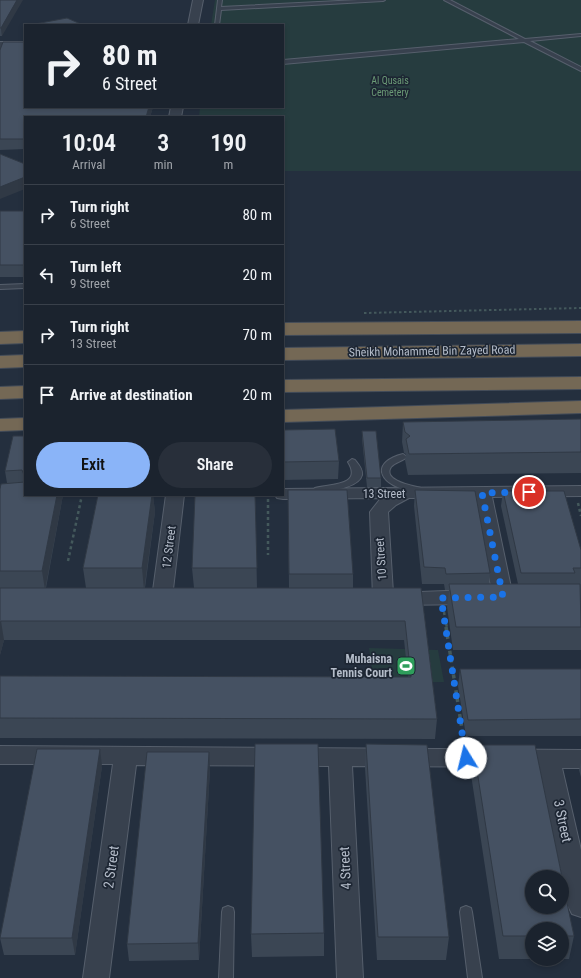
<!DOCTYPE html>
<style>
body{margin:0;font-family:"Roboto Condensed",sans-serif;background:#282f3a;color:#f1f3f6;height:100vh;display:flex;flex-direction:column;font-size:15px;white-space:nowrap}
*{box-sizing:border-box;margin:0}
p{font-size:13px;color:#a0a4aa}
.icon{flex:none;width:22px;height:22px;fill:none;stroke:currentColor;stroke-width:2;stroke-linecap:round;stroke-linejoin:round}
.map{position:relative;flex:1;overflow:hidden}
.drawer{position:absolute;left:24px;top:116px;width:260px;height:380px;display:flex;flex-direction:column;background:#1b232e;border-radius:0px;box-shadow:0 2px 6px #0003,0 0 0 1px #39404a}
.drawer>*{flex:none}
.guide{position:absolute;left:24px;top:24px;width:260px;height:84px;border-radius:0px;box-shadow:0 2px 6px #0003,0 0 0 1px #39404a;background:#1b232e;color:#f1f3f6;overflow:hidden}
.fabs{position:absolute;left:525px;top:870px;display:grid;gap:8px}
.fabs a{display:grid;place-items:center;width:44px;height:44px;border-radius:50%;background:#1b232e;box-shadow:0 2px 6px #0003,0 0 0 1px #39404a;font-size:20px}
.pin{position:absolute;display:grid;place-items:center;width:34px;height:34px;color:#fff;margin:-17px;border:2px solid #fff;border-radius:50%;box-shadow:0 1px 4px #0007}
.me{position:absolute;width:44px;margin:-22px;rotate:351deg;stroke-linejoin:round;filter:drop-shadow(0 0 3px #0008)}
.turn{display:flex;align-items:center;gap:14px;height:84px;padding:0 12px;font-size:18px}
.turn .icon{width:52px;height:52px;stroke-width:2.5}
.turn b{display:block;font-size:28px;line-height:34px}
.eta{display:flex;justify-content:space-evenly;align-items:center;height:68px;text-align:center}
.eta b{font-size:24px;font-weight:600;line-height:28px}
.action{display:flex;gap:8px;margin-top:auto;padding:8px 12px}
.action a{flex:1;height:46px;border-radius:24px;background:#8ab4f8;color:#111;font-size:16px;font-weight:600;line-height:46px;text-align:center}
.action a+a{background:#282f3a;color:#f1f3f6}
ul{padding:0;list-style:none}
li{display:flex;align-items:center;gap:12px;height:60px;padding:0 12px;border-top:1px solid #39404a}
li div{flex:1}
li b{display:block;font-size:15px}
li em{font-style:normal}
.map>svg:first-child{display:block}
</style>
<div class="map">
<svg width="581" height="978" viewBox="0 0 581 978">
<rect width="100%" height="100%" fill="#242f3e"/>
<path fill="#263c3f" d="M215 0H581V171H283V117H199L200 107H283V25H211Z
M369 648 438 650 444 682 374 683Z"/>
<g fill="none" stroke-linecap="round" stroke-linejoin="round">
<defs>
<path id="service" d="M218 0H222L221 7 358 0H385L383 1 221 10 219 25H215Z
M444 0H450L525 39 581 34V36L530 41 581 67V71L524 42 283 64V60L519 39Z
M25 284V288L0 289V285Z
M403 454 407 457C403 461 395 462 391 467 382 481 414 486 421 488L423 490 421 492C416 493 411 491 406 490 378 483 371 462 403 454Z
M352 459 355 460C358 464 363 469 362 475 359 488 329 491 318 493L315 492 313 490 315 488C330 484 363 486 348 462Z
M228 906 233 908 234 912 233 978H219L222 912 223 908Z
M466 906 471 908 472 912 482 978H468L460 912 461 908Z"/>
<path id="minor" d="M193 0H203L198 25H188Z
M0 42H25V48H0Z
M171 107H183L181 117H169Z
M581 486V496L492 497 513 597 510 602 503 604 496 602 493 597 474 498H409L396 505 388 512 393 593 472 590 479 592 482 597 479 602 472 604 398 605C390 602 385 605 376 603L373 598 370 512 381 498 283 499 277 498 275 495H283V489Z
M166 495H184L172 598 169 603 162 605 155 603 152 598Z
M0 746 581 750V768H562L581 850V917L572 914 568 906 539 767 352 766 363 978H337L329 766 136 765 109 978H83L113 764H0Z"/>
<path id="motorway" d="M581 321V333L283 335V323Z
M25 331V343L0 344V332Z
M581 344V356L283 360V348Z
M25 355V367L0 368V356Z
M581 377V389L283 392V380Z
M25 386V398L0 399V387Z
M581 401V413L283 422V410Z
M25 418V430L0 431V419Z"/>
</defs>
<use href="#service" stroke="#565f6c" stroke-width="2"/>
<use href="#minor" stroke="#565f6c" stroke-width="2"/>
<use href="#motorway" stroke="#434c59" stroke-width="2"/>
<path stroke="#44595c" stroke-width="2" stroke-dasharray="2.5 2.5" stroke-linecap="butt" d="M364 313 581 308"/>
<path stroke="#44595c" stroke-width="2.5" stroke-dasharray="3 3" stroke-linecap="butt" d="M268 499V555
M578 503 581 516
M68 561 82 495
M444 612 447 628"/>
<path stroke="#44595c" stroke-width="3.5" stroke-dasharray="4 4" stroke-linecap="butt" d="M446 627 464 742"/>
<use href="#service" fill="#38414e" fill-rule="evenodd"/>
<use href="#minor" fill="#38414e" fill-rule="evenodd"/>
<use href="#motorway" fill="#746855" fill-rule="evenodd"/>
</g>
<path fill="#3b4654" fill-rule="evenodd" d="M0 0 2 36H0Z
M0 50 25 107H153L150 117H25V149L0 150Z
M0 211H25V277H0Z
M581 419V473L408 475 405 460 406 454 404 453 402 442 403 422Z
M283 430 339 461 338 479 283 480Z
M362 431 381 478V487H367L362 439Z
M25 436V495H63L46 588H86L83 568 98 495H153L155 512 145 588H194L192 568 255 495 257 588H289L288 490 353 574V588H421L437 719 435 739 0 738V676L408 677 404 640H4L0 655V489L7 483 5 471Z
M415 490 490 573 489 584H518L501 506 503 491 581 550V650H453L447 607 449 590H445L444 584H422L414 506Z
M460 669H581V736H466L458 686Z
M366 744 449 937 446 960H377L365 768Z
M473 745 574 936 569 959H499L470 768ZM532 929H562V959H532Z
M581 762V777L579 770Z
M102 766 75 955H4L0 938Z
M210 769 199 960 129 961 127 944Z
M324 933V956L252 957 251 934Z"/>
<path fill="#303945" d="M17 0H23L2 36 1 28Z
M149 107H153L150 117H146Z
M25 177V189L0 199V187Z
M57 495H63L45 590 42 571Z
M152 495H153L155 512 144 590 142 568Z
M1 621 4 640 0 655V623Z
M100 749 102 766 75 955 72 938Z
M209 752 210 769 199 960 198 943Z"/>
<path fill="#455162" stroke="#303945" d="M0 0H17L1 28H0Z
M67 18 83 25H37L35 24Z
M3 42H25V107H149L146 117H25V139H0V50Z
M0 154 25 164V177L0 187Z
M0 211H25V265H0Z
M581 419V452L409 454 406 439 410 436 405 432 403 422Z
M335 429 339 461 283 462V430Z
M362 431H376L381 478H367Z
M13 436H25V475H24L22 470 5 471Z
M25 482V495H57L42 571H0V489L1 484Z
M288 490H347L353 574H289Z
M415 490 475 491 490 573 446 574 445 568 424 567Z
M503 491H564L581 550V568H573L575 573H521Z
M98 495H152L142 568H83Z
M195 495H255L257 568H192Z
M449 584H580L581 627H456Z
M0 588H421L437 719 0 718V676L411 677 405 621H1L0 623Z
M460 669H581V719L468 720Z
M255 744H318L324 933 251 934Z
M366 744 427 745 449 937H378Z
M473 745H535L562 877H532V907H562V879L574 936H562V929H532V936H503Z
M37 749H100L72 938H0Z
M147 752H209L198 943 127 944Z"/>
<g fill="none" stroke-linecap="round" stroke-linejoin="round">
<path stroke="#1a73e8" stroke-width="7" stroke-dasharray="0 12.6" d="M466 758 441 598 503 597 482 493 529 492"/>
</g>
<defs>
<symbol id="stadium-square" viewBox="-11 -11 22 22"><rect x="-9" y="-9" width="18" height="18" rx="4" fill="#2e9e5b" stroke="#1d2633"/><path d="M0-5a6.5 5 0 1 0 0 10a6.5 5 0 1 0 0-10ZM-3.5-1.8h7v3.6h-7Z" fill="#fff"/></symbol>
</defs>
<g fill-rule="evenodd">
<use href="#stadium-square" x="395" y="655" width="22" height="22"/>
</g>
<g text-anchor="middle" stroke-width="3.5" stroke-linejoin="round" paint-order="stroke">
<g font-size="10" fill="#6b9a76" stroke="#1d2633">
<text x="390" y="84">Al Qusais<tspan x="390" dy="12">Cemetery</tspan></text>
</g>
<g font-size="12" fill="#b4bcc9" stroke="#1d2633">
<text transform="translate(432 351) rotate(-1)" y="4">Sheikh Mohammed Bin Zayed Road</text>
<text x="384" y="498">13 Street</text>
<text transform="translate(169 547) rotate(-83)" y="4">12 Street</text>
<text transform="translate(381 559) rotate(-94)" y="4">10 Street</text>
</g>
<g font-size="12" font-weight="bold" fill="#b4bcc9" stroke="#1d2633" text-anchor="end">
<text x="392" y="663">Muhaisna<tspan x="392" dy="14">Tennis Court</tspan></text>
</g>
<g font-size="14" fill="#b4bcc9" stroke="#1d2633">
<text transform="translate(563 821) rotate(78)" y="5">3 Street</text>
<text transform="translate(111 867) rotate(-82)" y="5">2 Street</text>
<text transform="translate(345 868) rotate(-93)" y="5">4 Street</text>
</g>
</g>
</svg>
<div class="fabs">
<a><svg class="icon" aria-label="search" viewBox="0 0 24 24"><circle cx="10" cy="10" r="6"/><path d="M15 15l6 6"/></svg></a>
<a><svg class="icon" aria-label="layers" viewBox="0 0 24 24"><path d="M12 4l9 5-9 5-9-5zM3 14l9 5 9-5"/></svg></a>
</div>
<div class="pin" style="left:529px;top:492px;background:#d93025"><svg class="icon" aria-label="arrive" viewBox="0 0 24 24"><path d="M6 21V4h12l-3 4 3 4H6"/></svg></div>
<svg class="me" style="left:466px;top:758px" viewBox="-20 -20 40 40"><circle r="19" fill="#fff"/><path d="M0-13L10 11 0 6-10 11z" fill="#1a73e8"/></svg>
<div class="guide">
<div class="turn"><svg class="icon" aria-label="right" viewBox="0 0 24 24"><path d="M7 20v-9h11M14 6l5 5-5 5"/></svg><div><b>80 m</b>6 Street</div></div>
</div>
<section class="drawer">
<div class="eta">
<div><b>10:04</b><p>Arrival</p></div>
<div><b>3</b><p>min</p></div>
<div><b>190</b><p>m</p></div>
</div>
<ul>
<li><svg class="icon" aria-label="right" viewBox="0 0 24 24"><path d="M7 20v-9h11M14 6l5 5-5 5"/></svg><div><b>Turn right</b><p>6 Street</p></div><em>80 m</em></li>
<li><svg class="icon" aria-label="left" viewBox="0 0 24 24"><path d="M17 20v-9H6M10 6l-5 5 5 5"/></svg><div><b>Turn left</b><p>9 Street</p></div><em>20 m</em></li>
<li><svg class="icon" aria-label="right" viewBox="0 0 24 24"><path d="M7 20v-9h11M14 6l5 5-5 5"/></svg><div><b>Turn right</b><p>13 Street</p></div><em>70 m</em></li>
<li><svg class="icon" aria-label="arrive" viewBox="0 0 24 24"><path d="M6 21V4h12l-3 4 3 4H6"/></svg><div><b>Arrive at destination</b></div><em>20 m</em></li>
</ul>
<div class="action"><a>Exit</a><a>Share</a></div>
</section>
</div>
